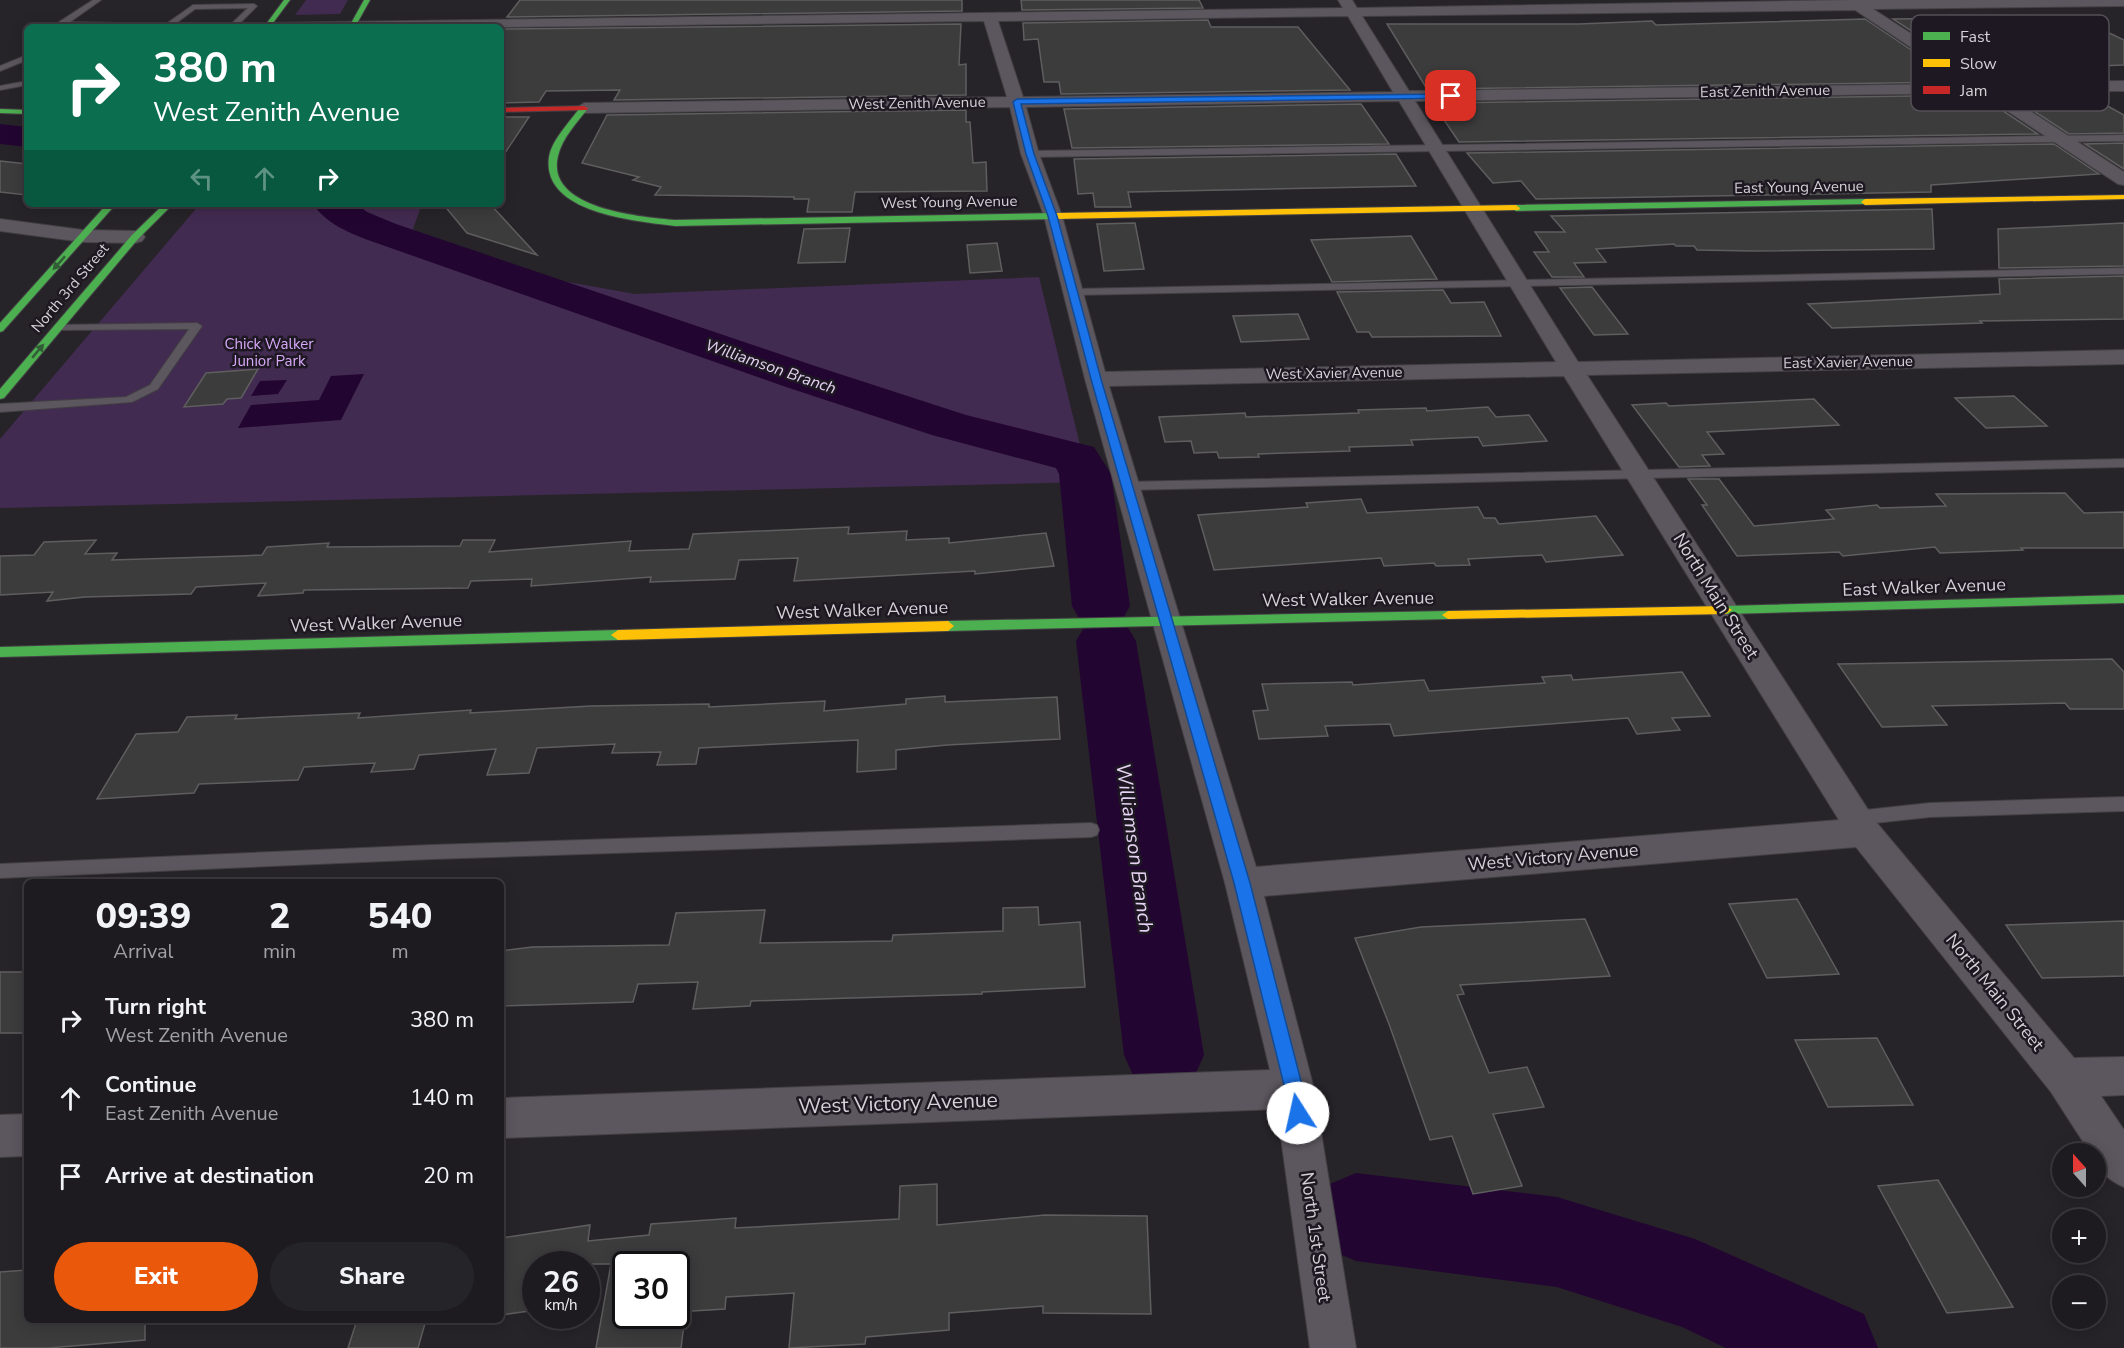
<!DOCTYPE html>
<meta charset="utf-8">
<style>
body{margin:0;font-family:"Nunito Sans",sans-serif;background:#252428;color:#f1f3f6;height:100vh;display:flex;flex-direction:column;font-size:22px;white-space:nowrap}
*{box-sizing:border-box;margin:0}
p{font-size:20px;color:#a0a1a4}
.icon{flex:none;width:33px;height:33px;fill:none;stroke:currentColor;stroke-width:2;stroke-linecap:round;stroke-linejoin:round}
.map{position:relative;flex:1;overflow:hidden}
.side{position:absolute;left:24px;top:879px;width:480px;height:444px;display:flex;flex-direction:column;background:#1d1b1f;border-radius:9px;box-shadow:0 3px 15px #0003,0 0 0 2px #3b393d}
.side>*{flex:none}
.guide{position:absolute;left:24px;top:24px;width:480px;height:183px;border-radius:9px;box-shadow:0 3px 15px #0003,0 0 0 2px #3b393d;background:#0b6e4f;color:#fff;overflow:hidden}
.needle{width:39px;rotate:339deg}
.tools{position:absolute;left:2052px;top:1143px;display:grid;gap:12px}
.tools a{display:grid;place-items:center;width:54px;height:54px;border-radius:50%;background:#1d1b1f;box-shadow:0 3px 15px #0003,0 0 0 2px #3b393d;font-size:30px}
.speed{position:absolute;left:522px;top:1251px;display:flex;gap:12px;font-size:30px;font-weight:700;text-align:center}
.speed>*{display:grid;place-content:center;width:78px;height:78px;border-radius:50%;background:#1d1b1f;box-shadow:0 3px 15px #0003,0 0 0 2px #3b393d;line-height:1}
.speed small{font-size:15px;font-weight:400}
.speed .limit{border:3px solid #111;border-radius:9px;background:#fff;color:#111}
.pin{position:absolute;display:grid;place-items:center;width:51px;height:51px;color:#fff;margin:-26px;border-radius:12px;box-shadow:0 3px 9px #0006}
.me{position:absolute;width:66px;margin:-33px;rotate:350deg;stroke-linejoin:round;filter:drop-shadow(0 0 4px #0008)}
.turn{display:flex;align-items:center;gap:21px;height:126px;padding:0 30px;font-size:27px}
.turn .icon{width:78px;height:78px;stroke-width:2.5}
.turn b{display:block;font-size:42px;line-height:51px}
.lanes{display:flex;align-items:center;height:57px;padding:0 30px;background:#0003;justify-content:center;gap:30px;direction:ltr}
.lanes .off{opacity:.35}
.eta{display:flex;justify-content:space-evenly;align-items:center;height:102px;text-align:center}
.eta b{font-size:36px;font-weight:800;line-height:42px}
.cta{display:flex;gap:12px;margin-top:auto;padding:12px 30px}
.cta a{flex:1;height:69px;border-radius:36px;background:#ea580c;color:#fff;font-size:24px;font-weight:800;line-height:69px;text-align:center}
.cta a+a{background:#252428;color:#f1f3f6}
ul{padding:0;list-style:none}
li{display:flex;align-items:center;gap:18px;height:78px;padding:0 30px}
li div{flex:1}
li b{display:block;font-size:22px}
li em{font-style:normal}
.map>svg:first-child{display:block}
</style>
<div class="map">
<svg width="2124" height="1348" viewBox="0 0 2124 1348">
<rect width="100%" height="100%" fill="#272429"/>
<path fill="#422b50" d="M306 0H348L340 14 295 15Z
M200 204H422L413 229 468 264 635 294 1039 277 1089 482 0 508V439Z"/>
<path fill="#230532" d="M364 374 341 420 238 428 251 405 319 400 331 376Z
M287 380 278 394 251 396 260 381Z"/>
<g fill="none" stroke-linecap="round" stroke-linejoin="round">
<path fill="#230532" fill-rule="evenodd" d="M0 124 27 127V147L0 144Z
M313 204H356L367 212 396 224 815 366 966 415 1094 447 1111 474 1130 606 1122 620 1115 622 1127 626 1136 641 1204 1055 1192 1082 1164 1094 1136 1082 1124 1055 1076 641 1085 626 1093 624 1080 620 1072 606 1059 474 1056 468 932 435 783 386 368 240C347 232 326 223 313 204Z
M1356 1173 1557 1197 1695 1239 1864 1314 1878 1348H1726L1682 1327 1557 1287 1356 1261 1325 1248 1312 1217 1325 1186Z"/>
</g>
<path fill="#3c3c3c" stroke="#5f5e5f" stroke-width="1.5" d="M520 0H962V11L507 17Z
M1021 0H1199L1203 8 1022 10Z
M2076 17 2124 40V65L2098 66 2105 70 2045 71 2061 80 1988 81 1893 19Z
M1865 19 1959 82 1427 89 1387 24H1579L1652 21 1656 25Z
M1208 20 1211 27H1298L1350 90 1061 94 1059 82H1044L1038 39 1024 40 1023 23Z
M961 24 959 65 966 64V95L614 100 620 90 546 91 539 102 501 103V29Z
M2008 94H2086L2124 115V133L2069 134Z
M1979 95 2038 134 1459 142 1440 114H1445L1437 103Z
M1361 104 1389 144 1072 148 1064 109Z
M966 110V122H970L973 163 986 162 987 191 855 192 852 212H807L809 199H794V197L655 195 661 187 633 180 639 177 582 163 607 115Z
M501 117H529L501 159Z
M2124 143V169L2085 144Z
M2054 144 2099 174 1931 185V192L1536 199 1521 181 1493 183 1467 153Z
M1396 154 1416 186 1128 192 1131 207H1095L1093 193 1078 194 1074 159Z
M0 161 27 164V195L0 192Z
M443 204H490L537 255 467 233Z
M1932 209 1934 249 1753 251 1697 250 1694 246H1676L1674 244 1596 249 1606 262 1574 263 1584 277H1552L1534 252H1549L1535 232H1565L1551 216Z
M1135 223 1144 269 1104 271 1097 224Z
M2124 223V266L1999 268 1998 229Z
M850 228 845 262 798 263 804 229Z
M1411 236 1437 279 1332 282 1311 240Z
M997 243 1002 271 970 273 967 245Z
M2124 276V319L1980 321 1982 323 1832 328 1808 304 2000 294 1999 279Z
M1592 287 1628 334 1594 335 1560 288Z
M1443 290 1451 303 1484 302 1501 336 1372 337 1369 332H1357L1337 292Z
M1298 314 1309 339 1241 342 1233 316Z
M258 369 241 398 227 399 223 404 184 407 206 373Z
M2014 396 2047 426 1986 428 1955 398Z
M1814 399 1839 425 1707 432 1724 454 1702 455 1710 466 1679 467 1632 405 1666 403 1669 406Z
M1488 407 1496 417 1529 415 1547 441 1483 446 1478 437 1411 440 1413 445 1349 447 1350 451 1258 454 1259 457 1219 458 1217 452 1194 453 1191 441 1165 442 1159 417 1245 413 1246 417 1359 413 1358 410 1426 408 1427 411Z
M1688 479H1719L1754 526 1834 519 1826 510 1877 505 1880 508 1946 506 1936 494 2065 493 2084 513 2124 512V548H2021L2023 550 1940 553 1935 547 1843 556 1839 552 1737 556 1702 505H1707Z
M1361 499 1367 513 1478 507 1484 518H1495L1499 524 1596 516 1623 555 1546 562 1542 555 1468 559 1470 565 1436 566 1434 563 1384 566 1381 558 1214 570 1198 515 1308 507 1306 503Z
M849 527 848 534 907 531 906 540 949 538V543L1046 533 1054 566 975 574V571L794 581 798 558 739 560 735 579 650 582 651 577 531 586 532 579 471 581 468 588 304 590 303 593 258 596 266 583 196 587 191 594 85 597 47 601 53 592 0 595V556L34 555 44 542 96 540 85 554 117 553 112 560 240 556 262 555 267 547 329 543 327 547 460 546 463 540H495L489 552 631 541 629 551 689 549 693 534Z
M2112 659 2124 672V709H2070L2065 703 1932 706 1947 725 1882 727 1838 664Z
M1682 672 1710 716 1672 718 1680 730 1637 734 1628 718 1394 736 1390 724 1325 726 1328 736 1259 739 1253 711 1268 710 1262 684 1352 682 1353 685 1424 680 1429 691 1545 683 1542 677 1571 675 1573 680Z
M945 696V702L1057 697 1060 739 947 745 896 750V769L857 772 858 740 699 748 696 764 657 765 661 752 612 753 615 744 537 748 529 773 487 775 496 749 419 755 414 769 371 772 375 763 304 767 298 780 199 784 194 793 97 799 136 734 178 732 187 717 237 715 235 719 360 713 358 718 471 710 470 713 591 706 709 704V707L825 701 824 711 906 704V699Z
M1797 899 1839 974 1767 978 1729 904Z
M1038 907 1039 925 1080 922 1085 987 982 992V994L751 1001 750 1006 693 1009 698 982 638 984 633 1002 501 1006V951L532 947 669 945 676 913 765 910 760 943 892 941 893 935 1003 931V908Z
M1585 919 1610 976 1460 985 1464 994 1457 995 1489 1073 1527 1067 1544 1107 1493 1114 1522 1186 1473 1194 1452 1136 1430 1140 1389 1024 1355 938 1421 927Z
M2124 921V976L2042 978 2006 925Z
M0 972H27V1033H0Z
M1877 1038 1913 1105 1828 1107 1795 1040Z
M1938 1180 2013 1307 1947 1313 1878 1186Z
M937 1184V1225L1045 1215 1147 1216 1151 1314 1043 1313V1306L949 1313V1330L866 1337 865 1344 789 1348 794 1293 726 1297 725 1309 676 1312V1264H626V1316H685L681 1348H596L611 1264H536V1310L501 1315V1238L590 1225 588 1241 649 1235 651 1224 736 1218 735 1228 899 1219 900 1186Z
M27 1270V1320H145V1340L48 1348H0V1272Z
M357 1320H426L418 1348H348Z"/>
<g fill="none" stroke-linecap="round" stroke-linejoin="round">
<defs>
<path id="lane" d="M93 0H101L70 22 166 24 193 5 254 4 257 6 236 27H228L248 8 195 9 171 27 59 26V22Z
M268 24 271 27H239L243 25Z
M27 55V60L0 71V66Z
M27 81V85L0 90V86Z
M2124 135V141L1030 157 1026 154 1030 151Z
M2124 268V274L1074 295 1069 292 1074 289Z
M197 323 202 326 158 389 132 402 0 412V404L126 397 150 385 189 329 59 330 54 327 55 325Z
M2124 459V467L1126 490 1120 486 1126 482Z
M2124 797V811L1930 817 1856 825 1850 823 1848 818 1850 813 1856 811 1930 803Z
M1091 823 1097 825 1099 830 1097 835 1091 837 432 859 0 878V864L432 845Z"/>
<path id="street" d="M1338 0H1352L1357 8 1850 0H2124V6L1873 9 1987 83 2124 81V91L2001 92 2124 172V185L2118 184 1980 93 1415 101 1578 362 2124 350V364L1587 375 1876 822 2074 1058 2124 1057V1095L2101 1096 2124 1130V1187C2110 1181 2096 1170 2096 1154H2091L2051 1092 1856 847 1264 896 1314 1089 1356 1348H1310L1277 1109 501 1138V1098L1270 1070 1225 883 1085 379 1044 216 1021 154 1010 107 584 113 576 108 584 103 1007 97 984 21 501 27H262L263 23 1343 8ZM1855 10 1966 84 1409 91 1362 16ZM1348 16 1393 92 1023 97 998 21ZM1399 101 1556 362 1105 372 1062 216 1039 154 1026 107ZM1564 376 1839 820 1256 867 1109 386Z
M0 219 83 230 135 231 142 233 145 237 142 241 135 243 83 242 0 231Z
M27 1114V1156L0 1157V1115Z"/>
<path id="fast" d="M284 0H290L270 27H264Z
M364 0H370L355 27H349Z
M581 106 588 108C577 123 562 138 558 156 545 209 641 217 675 220L1056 213 1060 216 1056 219 675 226C637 221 541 214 549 157 552 139 571 121 581 106Z
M0 109 27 110V114L0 113Z
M1865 199 1869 202 1868 204 1516 211 1512 208 1516 205Z
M107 204H116L3 331 0 332V323Z
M164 204H173L138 239 4 398 0 399V389L132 235Z
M2124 595V603L1726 614 1720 610 1726 606Z
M1448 611 1454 615 1448 619 948 631 942 626 948 621Z
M618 630 625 635 618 640 0 657V647Z"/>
<path id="slow" d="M2124 195V199L1865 205 1861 202 1865 199Z
M1516 205 1520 208 1519 210 1056 219 1052 216 1056 213Z
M1726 606 1732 610 1726 614 1448 619 1442 615 1448 611Z
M948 621 954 626 948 631 618 640 611 635 618 630Z"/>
<path id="jam" d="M584 106 588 108 587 110 501 112V108Z"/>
</defs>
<use href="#lane" stroke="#434044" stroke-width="2"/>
<use href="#street" stroke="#434044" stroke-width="2"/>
<use href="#fast" stroke="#434044" stroke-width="2"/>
<use href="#slow" stroke="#434044" stroke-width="2"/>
<use href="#jam" stroke="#434044" stroke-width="2"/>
<use href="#lane" fill="#5c575f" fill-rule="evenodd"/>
<use href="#street" fill="#5c575f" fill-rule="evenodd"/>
<use href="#fast" fill="#4caf50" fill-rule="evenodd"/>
<use href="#slow" fill="#ffc107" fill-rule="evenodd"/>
<use href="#jam" fill="#c62828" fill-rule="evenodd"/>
</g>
<defs><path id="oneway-solid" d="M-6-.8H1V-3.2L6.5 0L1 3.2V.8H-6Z" transform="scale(1.5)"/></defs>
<g fill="#325c36">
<use href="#oneway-solid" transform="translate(59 263) rotate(132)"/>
<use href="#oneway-solid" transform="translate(38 351) rotate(-50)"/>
</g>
<path fill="#1a73e8" stroke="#114b97" stroke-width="1.5" d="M1451 94 1454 98 1021 104 1034 154 1057 216 1101 379 1250 883 1303 1089 1307 1113 1304 1119 1298 1122 1291 1119 1285 1089 1234 883 1091 379 1048 216 1026 154 1013 102 1017 99Z"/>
<g text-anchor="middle" stroke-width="5" stroke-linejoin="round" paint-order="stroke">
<g font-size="15" fill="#d3d0d6" stroke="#1d1821">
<text transform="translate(1765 91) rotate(-1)" y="5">East Zenith Avenue</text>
<text transform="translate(917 103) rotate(-1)" y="5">West Zenith Avenue</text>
<text transform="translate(1799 187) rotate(-1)" y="5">East Young Avenue</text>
<text transform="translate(949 202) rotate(-1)" y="5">West Young Avenue</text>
<text transform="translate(70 288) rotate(-50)" y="5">North 3rd Street</text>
<text transform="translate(1848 362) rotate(-1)" y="5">East Xavier Avenue</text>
<text transform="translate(1334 373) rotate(-1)" y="5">West Xavier Avenue</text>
</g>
<g font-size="15" fill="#d8a8f9" stroke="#1d1821">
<text x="269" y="349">Chick Walker<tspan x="269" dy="17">Junior Park</tspan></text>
</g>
<g font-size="16" font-style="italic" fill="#e6d3f4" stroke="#1d1821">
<text transform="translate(771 366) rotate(19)" y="6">Williamson Branch</text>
</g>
<g font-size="18" fill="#d3d0d6" stroke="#1d1821">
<text transform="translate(1924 587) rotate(-2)" y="6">East Walker Avenue</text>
<text transform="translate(1716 596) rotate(58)" y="6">North Main Street</text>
<text transform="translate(1348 599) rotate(-1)" y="6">West Walker Avenue</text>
<text transform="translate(862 610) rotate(-2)" y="6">West Walker Avenue</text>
<text transform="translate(376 623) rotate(-2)" y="6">West Walker Avenue</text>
<text transform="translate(1553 857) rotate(-5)" y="6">West Victory Avenue</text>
<text transform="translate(1995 992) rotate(51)" y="6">North Main Street</text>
<text transform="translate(1316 1237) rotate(82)" y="6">North 1st Street</text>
</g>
<g font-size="20" font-style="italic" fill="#e6d3f4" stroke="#1d1821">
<text transform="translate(1135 848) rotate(82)" y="7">Williamson Branch</text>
</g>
<g font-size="21" fill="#d3d0d6" stroke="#1d1821">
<text transform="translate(898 1103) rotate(-2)" y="7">West Victory Avenue</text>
</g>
</g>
<rect x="1911" y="15" width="198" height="96" rx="9" fill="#1d1821" stroke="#544f57" stroke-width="1.5"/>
<rect x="1923" y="32" width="27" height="8" fill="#4caf50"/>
<rect x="1923" y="59" width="27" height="8" fill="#ffc107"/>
<rect x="1923" y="86" width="27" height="8" fill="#c62828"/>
<g font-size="16" fill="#d3d0d6">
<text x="1960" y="42">Fast</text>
<text x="1960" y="69">Slow</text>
<text x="1960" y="96">Jam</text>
</g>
</svg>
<div class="tools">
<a><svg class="needle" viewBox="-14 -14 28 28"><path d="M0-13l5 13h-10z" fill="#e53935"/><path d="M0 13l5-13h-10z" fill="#a0a1a4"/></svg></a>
<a>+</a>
<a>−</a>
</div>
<div class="speed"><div>26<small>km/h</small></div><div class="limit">30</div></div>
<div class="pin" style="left:1451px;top:96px;background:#d93025"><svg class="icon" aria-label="arrive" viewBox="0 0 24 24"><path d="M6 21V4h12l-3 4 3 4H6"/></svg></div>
<svg class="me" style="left:1298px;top:1113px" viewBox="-20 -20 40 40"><circle r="19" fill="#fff"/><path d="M0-13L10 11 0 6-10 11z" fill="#1a73e8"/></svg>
<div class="guide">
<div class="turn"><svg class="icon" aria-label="right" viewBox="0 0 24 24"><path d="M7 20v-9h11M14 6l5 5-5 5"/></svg><div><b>380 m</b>West Zenith Avenue</div></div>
<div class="lanes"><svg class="icon off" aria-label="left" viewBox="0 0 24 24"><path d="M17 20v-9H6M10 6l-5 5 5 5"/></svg><svg class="icon off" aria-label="ahead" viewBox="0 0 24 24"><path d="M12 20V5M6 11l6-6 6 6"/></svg><svg class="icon" aria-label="right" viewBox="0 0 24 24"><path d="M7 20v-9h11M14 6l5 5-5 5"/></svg></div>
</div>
<section class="side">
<div class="eta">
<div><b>09:39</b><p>Arrival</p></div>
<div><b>2</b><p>min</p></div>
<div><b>540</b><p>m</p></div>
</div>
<ul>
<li><svg class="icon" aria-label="right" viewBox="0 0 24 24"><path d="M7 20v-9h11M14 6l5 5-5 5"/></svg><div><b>Turn right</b><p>West Zenith Avenue</p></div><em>380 m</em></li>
<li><svg class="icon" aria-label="ahead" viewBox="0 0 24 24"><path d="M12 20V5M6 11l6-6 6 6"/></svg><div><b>Continue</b><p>East Zenith Avenue</p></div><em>140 m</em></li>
<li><svg class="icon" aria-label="arrive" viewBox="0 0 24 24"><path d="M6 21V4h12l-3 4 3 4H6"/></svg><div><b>Arrive at destination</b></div><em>20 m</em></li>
</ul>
<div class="cta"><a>Exit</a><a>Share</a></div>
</section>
</div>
